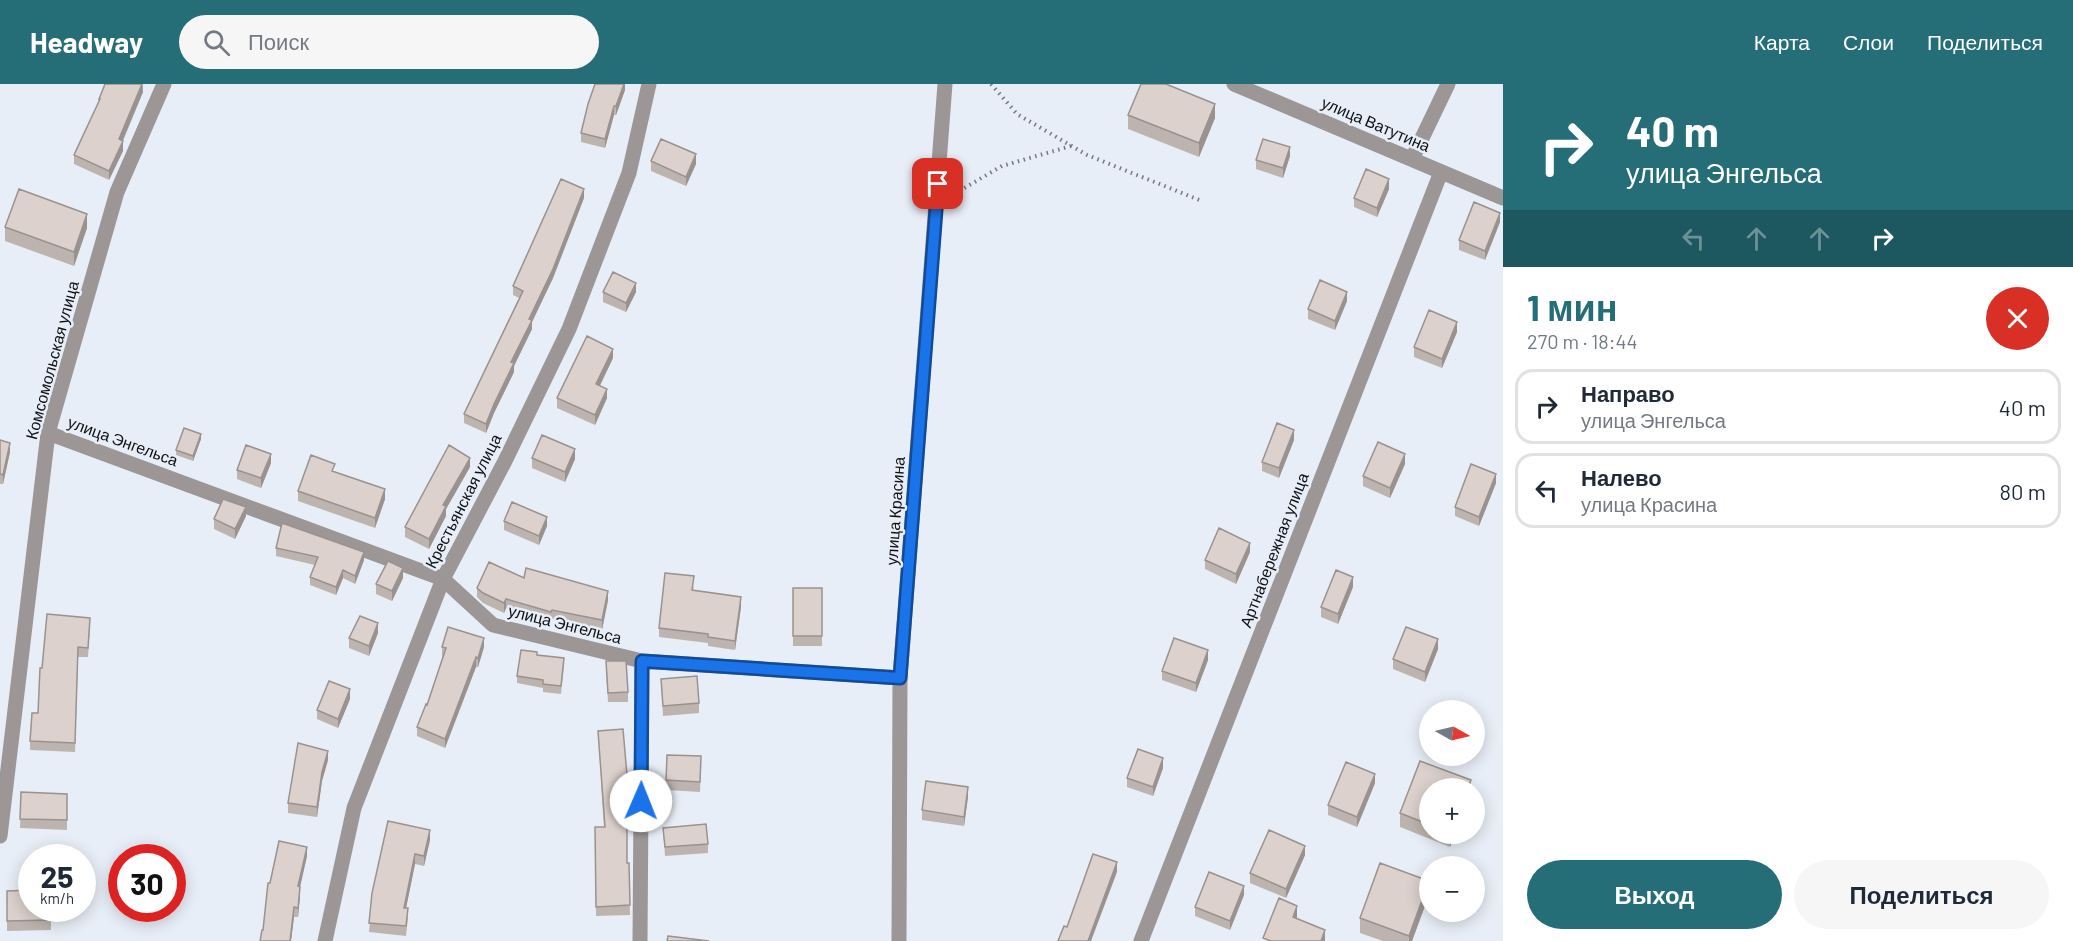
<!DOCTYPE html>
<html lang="ru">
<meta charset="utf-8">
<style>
body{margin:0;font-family:Barlow,sans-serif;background:#f6f6f7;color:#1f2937;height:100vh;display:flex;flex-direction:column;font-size:22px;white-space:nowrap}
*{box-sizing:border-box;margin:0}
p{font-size:20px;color:#747a83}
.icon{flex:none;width:33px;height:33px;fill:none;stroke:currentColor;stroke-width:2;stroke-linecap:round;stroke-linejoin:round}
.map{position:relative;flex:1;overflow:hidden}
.details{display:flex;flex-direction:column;background:#fff;width:570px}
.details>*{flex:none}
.guide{background:#256e78;color:#fff;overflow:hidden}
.needle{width:39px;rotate:98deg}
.buttons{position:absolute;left:1419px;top:616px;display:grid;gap:12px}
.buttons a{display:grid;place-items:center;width:66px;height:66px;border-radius:50%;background:#fff;box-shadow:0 3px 15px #0003;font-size:30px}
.speed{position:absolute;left:18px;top:760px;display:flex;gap:12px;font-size:30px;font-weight:700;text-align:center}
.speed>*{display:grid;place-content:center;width:78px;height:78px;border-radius:50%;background:#fff;box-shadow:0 3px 15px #0003;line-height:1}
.speed small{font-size:15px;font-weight:400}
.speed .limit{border:9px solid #d22;background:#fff;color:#111}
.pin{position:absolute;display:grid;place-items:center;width:51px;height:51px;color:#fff;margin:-26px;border-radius:12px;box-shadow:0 3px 9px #0006}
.me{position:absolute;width:66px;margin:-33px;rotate:1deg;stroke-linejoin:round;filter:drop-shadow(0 0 4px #0008)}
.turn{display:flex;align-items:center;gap:21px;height:126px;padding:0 24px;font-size:27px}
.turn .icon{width:78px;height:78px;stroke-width:2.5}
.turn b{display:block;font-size:42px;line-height:51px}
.lanes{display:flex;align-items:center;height:57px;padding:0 24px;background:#0003;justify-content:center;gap:30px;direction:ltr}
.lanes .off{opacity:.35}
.round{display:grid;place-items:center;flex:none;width:63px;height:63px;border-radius:32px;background:#f6f6f7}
.headline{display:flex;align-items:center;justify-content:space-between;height:102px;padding:0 24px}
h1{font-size:36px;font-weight:700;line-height:45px;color:#256e78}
.cta{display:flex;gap:12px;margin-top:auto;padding:12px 24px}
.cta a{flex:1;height:69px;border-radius:36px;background:#256e78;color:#fff;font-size:24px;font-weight:700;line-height:69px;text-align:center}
.cta a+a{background:#f6f6f7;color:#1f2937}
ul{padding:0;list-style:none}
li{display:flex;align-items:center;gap:18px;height:75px;margin:0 12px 9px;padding:0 12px;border:3px solid #e0e1e3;border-radius:18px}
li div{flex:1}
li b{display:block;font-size:22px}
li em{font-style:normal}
header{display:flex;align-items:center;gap:36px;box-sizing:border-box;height:84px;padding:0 30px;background:#256e78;color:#fff}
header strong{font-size:28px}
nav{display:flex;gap:33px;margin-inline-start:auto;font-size:21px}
.search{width:420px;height:54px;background:#f6f6f7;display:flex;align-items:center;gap:15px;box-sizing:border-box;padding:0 21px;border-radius:33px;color:#747a83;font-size:22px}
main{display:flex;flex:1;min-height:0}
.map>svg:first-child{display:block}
</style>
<header>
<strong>Headway</strong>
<div class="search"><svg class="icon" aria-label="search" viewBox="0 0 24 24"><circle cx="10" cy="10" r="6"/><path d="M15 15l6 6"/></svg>Поиск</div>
<nav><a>Карта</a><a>Слои</a><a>Поделиться</a></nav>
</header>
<main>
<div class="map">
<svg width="1503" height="857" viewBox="0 0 1503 857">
<rect width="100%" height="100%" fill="#e8eef7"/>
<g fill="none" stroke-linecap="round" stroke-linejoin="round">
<path stroke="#75787e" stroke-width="4" stroke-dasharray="1.5 4.5" stroke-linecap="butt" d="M991 0 1017 30 1087 71 1202 117
M954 110 1002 82 1071 62"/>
<path stroke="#9c9796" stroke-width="15" d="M1234 0 1503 114
M1412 75 1448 0
M48 349 443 495 493 541 642 577 900 594
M0 752 48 349 117 108 164 0
M325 857 354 724 443 495 505 377 569 245 629 89 649 0
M640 857 642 577
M899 857 900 594 945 0
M1141 857 1441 88"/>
</g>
<path fill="#bdb4af" d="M143 0V8L123 57V67L109 96 74 80V71L99 19V15Z
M625 0V6L616 31H614L605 64 581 58V49Z
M1128 31 1215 34 1199 73 1128 45Z
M1290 72 1283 94 1256 85V76Z
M651 77 696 80 686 102 651 87Z
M1389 105 1377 133 1354 123V114Z
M584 114 553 194 532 238V245L514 282V288L494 329 486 349 464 339V330L519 214 513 211V202Z
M1500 138 1485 176 1459 166V156Z
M5 143 87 144 74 182 5 157Z
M603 208H636L626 228 603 218Z
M1347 217 1335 246 1308 235V225Z
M1457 248 1442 284 1414 273V263Z
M613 274 600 302 607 314 595 341 557 324V314Z
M201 355 193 377 176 371V366Z
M0 356 10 368 3 400H0Z
M1294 356 1279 394 1262 387V378Z
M532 374 575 375 565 398 532 384Z
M271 379 261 404 237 395V386Z
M1405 380 1390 414 1363 402V392Z
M470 383 446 425V432L429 465 405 453V443Z
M335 388 385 415 375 444 298 417V407Z
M1496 399 1479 442 1455 432V423Z
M246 432 235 455 214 445V435Z
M504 437 547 442 539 461 504 446Z
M276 464 364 476 355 500 343 494 336 511 310 501V493L315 481 276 472Z
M1250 468 1236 500 1205 485V476Z
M403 494 392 517 376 510V500Z
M524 494 608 516 602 546 552 535 551 537 506 524 504 529 483 519 477 513V504Z
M694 502 693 506 741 523 735 566 708 562V559L659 553V544Z
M1353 503 1338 540 1321 533V523Z
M793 504H822V562H793Z
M90 543 88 573H78L75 668 30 666V657L38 629 42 584Z
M378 549 369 572 349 564V554Z
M442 563H484L478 583H476L445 664 417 652V643L427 621 443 573H442Z
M1438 565 1425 598 1393 585V575Z
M537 571 564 582 561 610 543 608V604L517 599V592Z
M1208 576 1196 608 1162 596V587Z
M606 587 628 608V618H608Z
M661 595 699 619V629L663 632Z
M350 615 338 644 317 635V626Z
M598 647 630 726V736H627V779H629L630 831 596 832 595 743H604Z
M328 676 322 697 317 733 288 729V719Z
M1420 677 1471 696V705H1430V750H1455L1450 763 1400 743V729Z
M701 682 700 708 666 706V696Z
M1163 684 1153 712 1127 703V694Z
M1375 699 1357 743 1328 731V721Z
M21 708 67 710V746L20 744Z
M968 713 964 742 922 736V726Z
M663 744 708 760V769L665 772Z
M430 756 424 782 415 780 406 824 408 834 406 852 369 848 372 809Z
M1305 771 1286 814 1250 799V789Z
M307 772 300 802V812L298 833H294L291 857 263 846 270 799Z
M7 807 51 825V846L7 847Z
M1244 811 1230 846 1195 832V823Z
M1429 811 1412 857H1383L1360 849V834Z"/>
<path fill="#9a928f" d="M142 0 143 8 119 65V55Z
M623 0H625V6L616 31V22Z
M1215 20V34L1199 73V59Z
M614 22V31L605 64V55Z
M123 57V67L109 96V87Z
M1290 63V72L1283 94V84Z
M696 70V80L686 102V93Z
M1389 95V105L1377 133V124Z
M584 105V114L553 194 532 238V245L514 282V288L494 329 486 349V340L494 320Z
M1500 129V138L1485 176V167Z
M87 130V144L74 182V168Z
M636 199V208L626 228V219Z
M1347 208V217L1335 246V237Z
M1457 238V248L1442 284V275Z
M613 265V274L596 309V300Z
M607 305V314L595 341V331Z
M1294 346V356L1279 394V384Z
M201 350V355L193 377V372Z
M10 359V368L3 400V391Z
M575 365V375L565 398V388Z
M271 370V379L261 404V394Z
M1405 370V380L1390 414V404Z
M470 374V383L446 425V432L429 465V455L443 421Z
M1496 390V399L1479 442V433Z
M385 405V415L375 444V434Z
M246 423V432L235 455V445Z
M547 433V442L539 461V452Z
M1250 459V468L1236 500V490Z
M364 468V476L355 500V492Z
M403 484V494L392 517V507Z
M343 486V494L336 511V503Z
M1353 493V503L1338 540V530Z
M608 507V516L602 546V536Z
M741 513V523L735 566V557Z
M506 515V524L504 529V519Z
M378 539V549L369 572V562Z
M484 554V563L478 583V574Z
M1438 555V565L1425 598V588Z
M1208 566V576L1196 608V599Z
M476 573V583L445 664V655Z
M350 605V615L338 644V635Z
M328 667V676L322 697 317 733V723L322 688Z
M1163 674V684L1153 712V703Z
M1375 690V699L1357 743V733Z
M1471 696V705H1467Z
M968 703V713L964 742V733Z
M430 746V756L424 782V772Z
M1450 750H1455L1450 763Z
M1305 762V771L1286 814V805Z
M307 763V772L298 812V802Z
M415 770V780L404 834V824Z
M1117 778V788L1091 857H1088Z
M1429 797V811L1412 857H1409V852Z
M1244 802V811L1230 846V837Z
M300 803V812L298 833V824Z
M1297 822V836L1293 833Z
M294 823V833L291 857H290Z
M1325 846V857H1321Z"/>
<path fill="#dcd1cc" stroke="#9a928f" stroke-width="1.5" d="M105 0H142L119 55 123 57 109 87 74 71 100 15H99Z
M595 0H624L616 22H614L605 55 581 49 588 20Z
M1141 0H1166L1215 20 1199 59 1128 31Z
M661 55 696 70 686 93 651 77Z
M1263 55 1290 63 1283 84 1256 76Z
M1366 85 1389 95 1377 124 1354 114Z
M561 95 584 105 553 185 529 235 532 236 511 278 514 279 494 320 486 340 464 330 523 207 513 202Z
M19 105 87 130 74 168 5 143Z
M1474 118 1500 129 1485 167 1459 156Z
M613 188 636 199 626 219 603 208Z
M1320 196 1347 208 1335 237 1308 225Z
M1429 226 1457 238 1442 275 1414 263Z
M587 252 613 265 596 300 607 305 595 331 557 314Z
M1277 339 1294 346 1279 384 1262 378Z
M184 344 201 350 193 372 176 366Z
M542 351 575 365 565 388 532 374Z
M0 356 10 359 3 391 0 390Z
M1378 358 1405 370 1390 404 1363 392Z
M246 361 271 370 261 394 237 386Z
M449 361 470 374 443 421 446 422 429 455 405 443Z
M311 371 335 380 332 387 385 405 375 434 298 407Z
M1471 380 1496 390 1479 433 1455 423Z
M223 415 246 423 235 445 214 435Z
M512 418 547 433 539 452 504 437Z
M282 439 364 468 355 492 343 486 336 503 310 493 318 473 276 464Z
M1219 444 1250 459 1236 490 1205 476Z
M388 477 403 484 392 507 376 500Z
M489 478 524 494 526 484 608 507 602 536 552 526 551 528 506 515 504 519 483 509 477 504Z
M1336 486 1353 493 1338 530 1321 523Z
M665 489 694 492 692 506 741 513 735 557 708 553V550L659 544Z
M793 504H822V552H793Z
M47 530 90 534 88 564 78 563 75 659 30 657 32 629H38L40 584H42Z
M360 532 378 539 369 562 349 554Z
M448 543 484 554 478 574 476 573 445 655 417 643 426 620 427 621 446 564 442 563Z
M1406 543 1438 555 1425 588 1393 575Z
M1174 554 1208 566 1196 599 1162 587Z
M521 566 537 568V571L564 574 561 602 543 600V596L517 592Z
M606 577H626L628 608 608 609Z
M697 592 699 619 663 622 661 595Z
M329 597 350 605 338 635 317 626Z
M623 645 630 726 627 727V779H629L630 821 596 823 595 743H605L598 647Z
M298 659 328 667 322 688 317 723 288 719Z
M1138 665 1163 674 1153 703 1127 694Z
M667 671 701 672 700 698 666 696Z
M1420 677 1471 696 1467 705H1430V741L1400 729Z
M1346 678 1375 690 1357 733 1328 721Z
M926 697 968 703 964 733 922 726Z
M21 708 67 710V736L20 735Z
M388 737 430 746 424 772 415 770 404 824H408L406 842 369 839 372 809Z
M706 740 708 760 665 763 663 744Z
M1269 746 1305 762 1286 805 1250 789Z
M279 757 307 763 298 802 300 803 298 824 294 823 290 857H260L262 846H263L268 799H270Z
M1093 770 1117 778 1088 857H1058L1064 842 1067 843Z
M1380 779 1429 797 1409 852 1360 834Z
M1209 788 1244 802 1230 837 1195 823Z
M32 806V825H51V836L7 837V807Z
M1279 814 1297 822 1293 833 1325 846 1321 857H1271L1263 854Z
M668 852 709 857H667Z"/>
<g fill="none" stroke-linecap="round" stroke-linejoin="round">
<defs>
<path id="route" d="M641 717 642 577 900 594 938 100"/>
</defs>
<use href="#route" stroke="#114b97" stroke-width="15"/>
<use href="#route" stroke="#1a73e8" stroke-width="10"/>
</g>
<g text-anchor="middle" stroke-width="5" stroke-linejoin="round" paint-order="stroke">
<g font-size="16" fill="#0f1114" stroke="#e8eef7">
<text transform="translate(1376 40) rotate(23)" y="6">улица Ватутина</text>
<text transform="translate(52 276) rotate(-75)" y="6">Комсомольская улица</text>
<text transform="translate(123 357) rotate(20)" y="6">улица Энгельса</text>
<text transform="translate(463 417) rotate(-63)" y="6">Крестьянская улица</text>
<text transform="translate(895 427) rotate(-86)" y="6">улица Красина</text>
<text transform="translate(1274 466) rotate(-69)" y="6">Артнабережная улица</text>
<text transform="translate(565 540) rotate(14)" y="6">улица Энгельса</text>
</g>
</g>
</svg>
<div class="buttons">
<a><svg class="needle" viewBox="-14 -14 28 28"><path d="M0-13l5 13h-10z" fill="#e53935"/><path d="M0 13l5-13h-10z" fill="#747a83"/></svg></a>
<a>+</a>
<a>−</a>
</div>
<div class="speed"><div>25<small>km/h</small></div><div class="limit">30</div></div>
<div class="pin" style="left:938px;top:100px;background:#d93025"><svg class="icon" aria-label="arrive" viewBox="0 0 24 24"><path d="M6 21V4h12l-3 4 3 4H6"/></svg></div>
<svg class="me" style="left:641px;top:717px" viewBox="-20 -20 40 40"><circle r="19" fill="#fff"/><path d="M0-13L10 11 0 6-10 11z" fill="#1a73e8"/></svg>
</div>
<section class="details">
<div class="guide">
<div class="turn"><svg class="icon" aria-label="right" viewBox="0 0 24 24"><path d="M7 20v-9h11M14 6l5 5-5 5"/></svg><div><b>40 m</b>улица Энгельса</div></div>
<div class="lanes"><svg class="icon off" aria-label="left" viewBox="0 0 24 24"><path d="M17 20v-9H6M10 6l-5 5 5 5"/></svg><svg class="icon off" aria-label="ahead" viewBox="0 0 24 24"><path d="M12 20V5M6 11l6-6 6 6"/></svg><svg class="icon off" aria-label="ahead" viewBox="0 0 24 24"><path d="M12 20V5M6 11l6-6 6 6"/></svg><svg class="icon" aria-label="right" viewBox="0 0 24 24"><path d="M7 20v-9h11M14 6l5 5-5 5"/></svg></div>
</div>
<div class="headline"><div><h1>1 мин</h1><p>270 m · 18:44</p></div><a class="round" style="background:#d93025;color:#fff"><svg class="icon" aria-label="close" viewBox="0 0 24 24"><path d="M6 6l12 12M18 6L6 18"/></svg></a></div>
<ul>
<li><svg class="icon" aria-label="right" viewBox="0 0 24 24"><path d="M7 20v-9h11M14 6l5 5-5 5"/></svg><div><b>Направо</b><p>улица Энгельса</p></div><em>40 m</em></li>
<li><svg class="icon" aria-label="left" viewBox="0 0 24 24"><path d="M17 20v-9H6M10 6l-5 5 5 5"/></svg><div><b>Налево</b><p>улица Красина</p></div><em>80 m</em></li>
</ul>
<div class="cta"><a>Выход</a><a>Поделиться</a></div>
</section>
</main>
